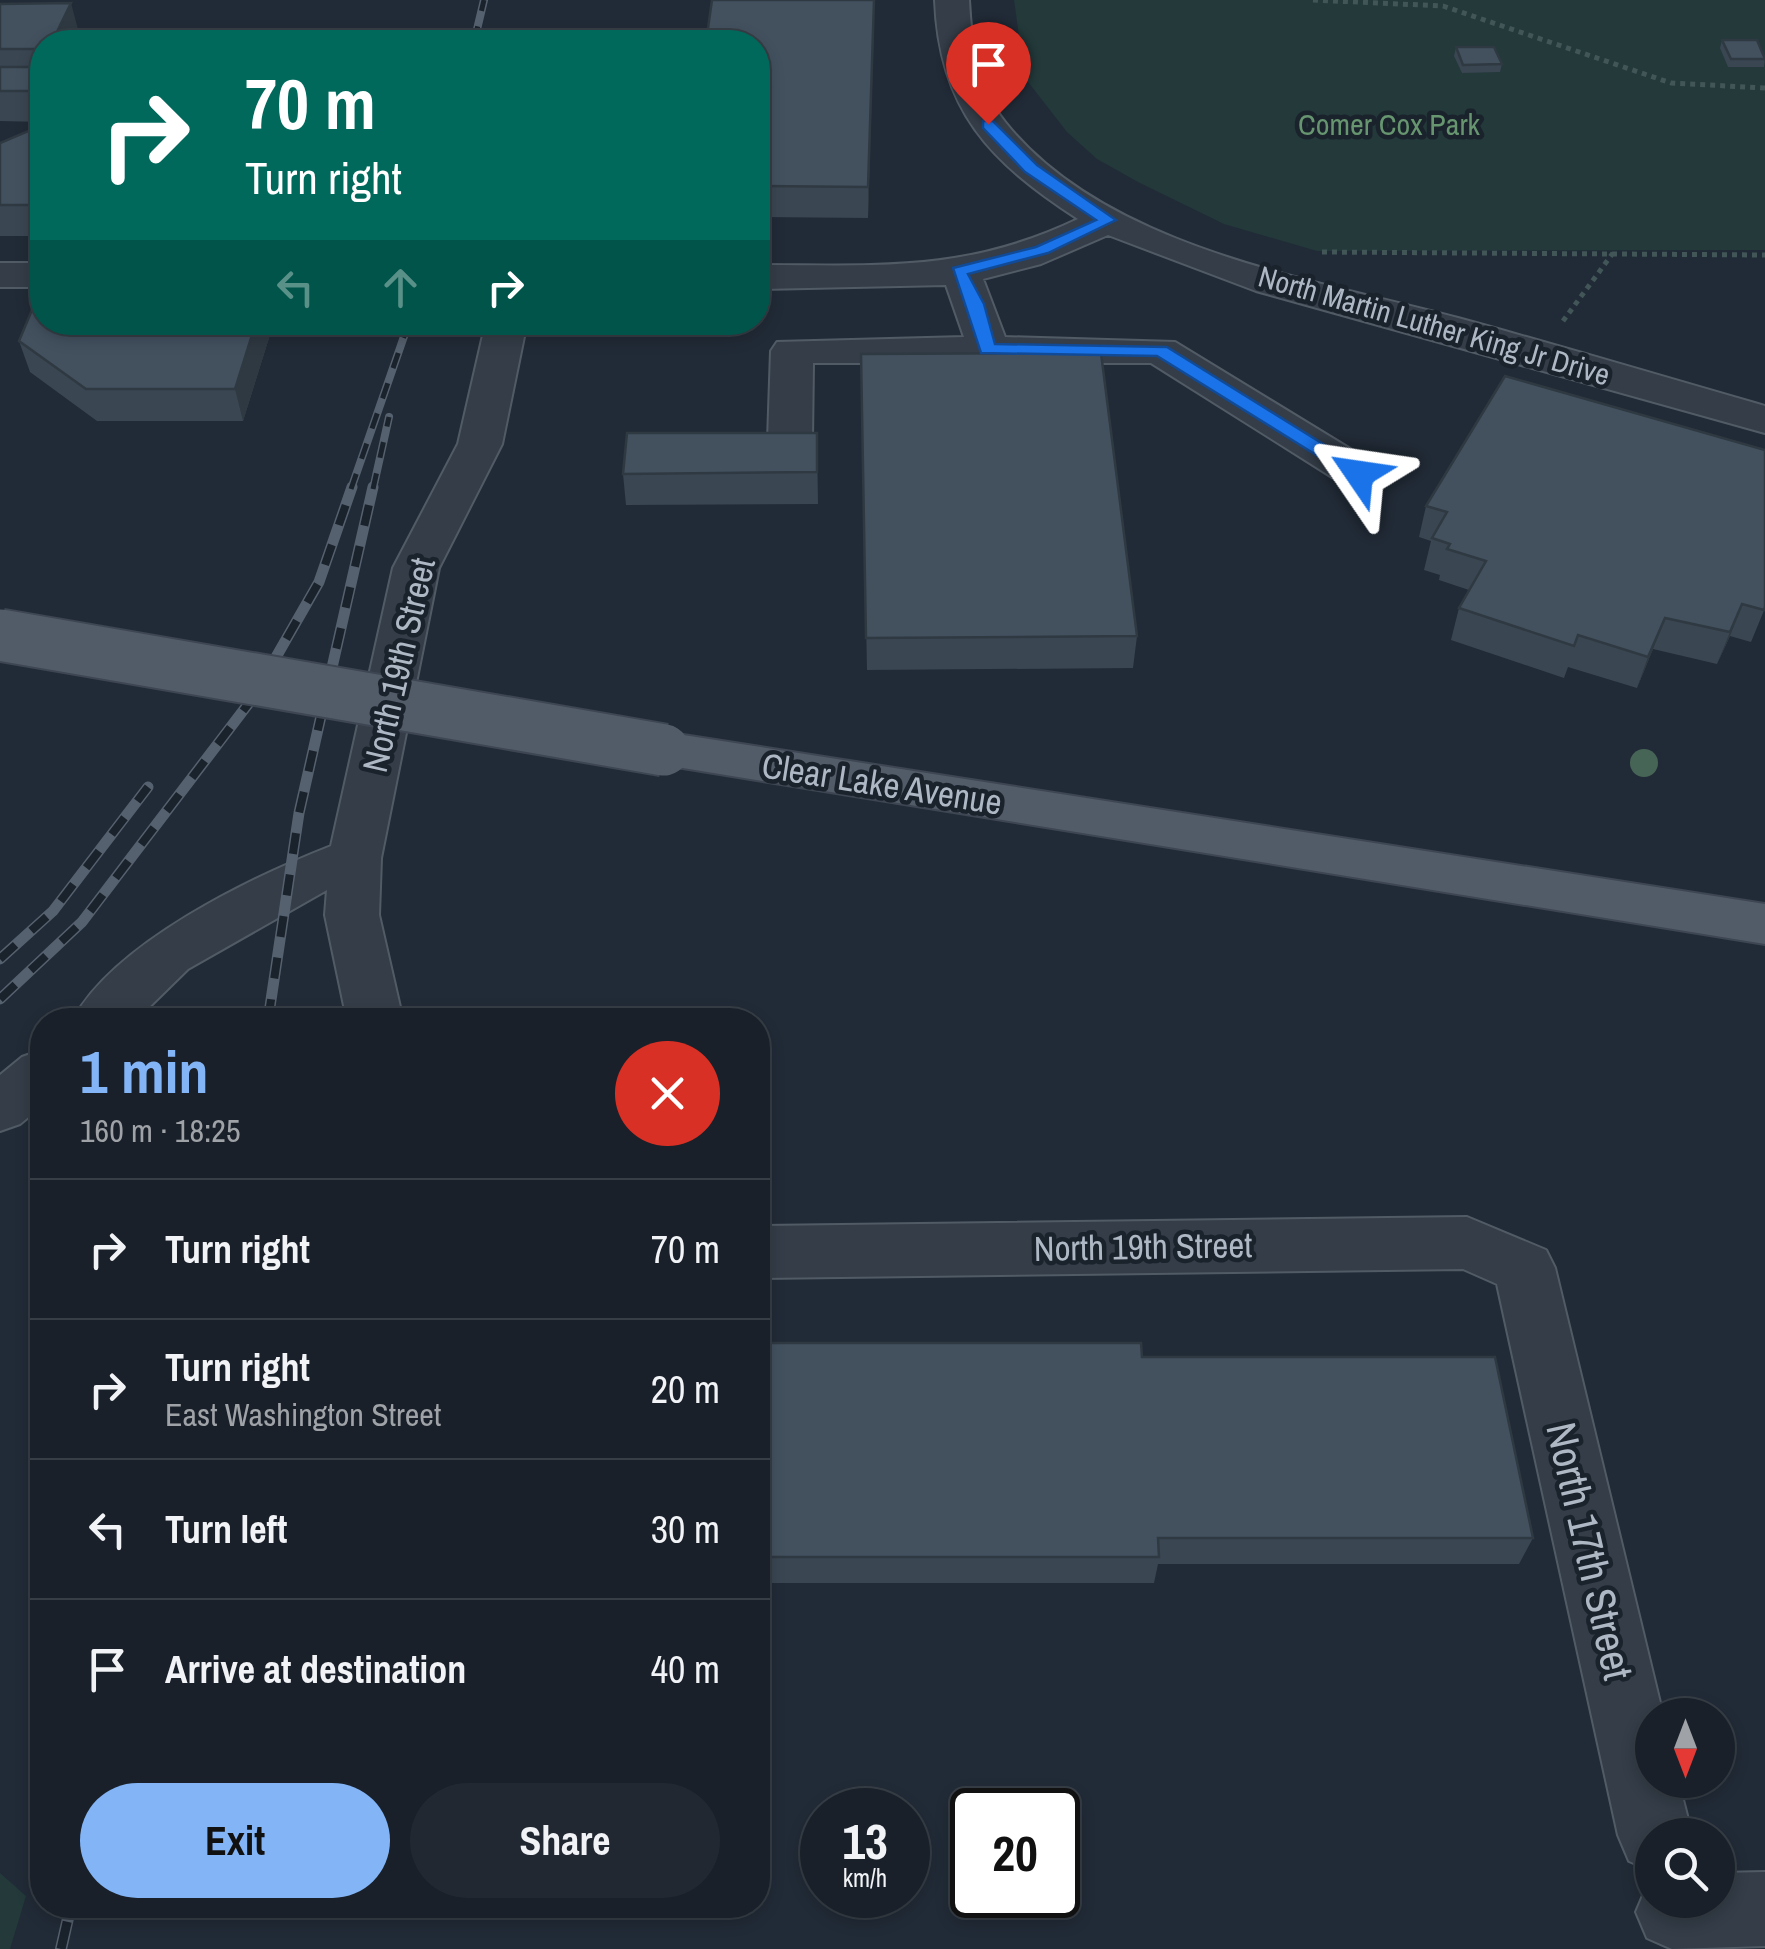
<!DOCTYPE html>
<meta charset="utf-8">
<style>
body{margin:0;font-family:"Archivo Narrow",sans-serif;background:#222831;color:#f1f3f6;height:100vh;display:flex;flex-direction:column;font-size:38px;white-space:nowrap}
*{box-sizing:border-box;margin:0}
p{font-size:32px;color:#9fa3a8}
.icon{flex:none;width:55px;height:55px;fill:none;stroke:currentColor;stroke-width:2;stroke-linecap:round;stroke-linejoin:round}
.map{position:relative;flex:1;overflow:hidden}
.panel{position:absolute;left:30px;top:1008px;width:740px;height:910px;display:flex;flex-direction:column;background:#192029;border-radius:40px;box-shadow:0 5px 15px #0003,0 0 0 2px #373e46}
.panel>*{flex:none}
.hud{position:absolute;left:30px;top:30px;width:740px;height:305px;border-radius:40px;box-shadow:0 5px 15px #0003,0 0 0 2px #373e46;background:#00695c;color:#fff;overflow:hidden}
.needle{width:65px;rotate:180deg}
.tools{position:absolute;left:1635px;top:1698px;display:grid;gap:20px}
.tools a{display:grid;place-items:center;width:100px;height:100px;border-radius:50%;background:#192029;box-shadow:0 5px 15px #0003,0 0 0 2px #373e46;font-size:50px}
.speed{position:absolute;left:800px;top:1788px;display:flex;gap:20px;font-size:50px;font-weight:700;text-align:center}
.speed>*{display:grid;place-content:center;width:130px;height:130px;border-radius:50%;background:#192029;box-shadow:0 5px 15px #0003,0 0 0 2px #373e46;line-height:1}
.speed small{font-size:25px;font-weight:400}
.speed .limit{border:5px solid #111;border-radius:15px;background:#fff;color:#111}
.pin{position:absolute;display:grid;place-items:center;width:85px;height:85px;color:#fff;margin:-102px -42px;border-radius:50% 50% 50% 0;rotate:-45deg;box-shadow:0 0 10px #0007}
.pin .icon{rotate:45deg}
.me{position:absolute;width:110px;margin:-55px;rotate:302deg;stroke-linejoin:round;filter:drop-shadow(0 0 8px #0008)}
.turn{display:flex;align-items:center;gap:35px;height:210px;padding:0 50px;font-size:45px}
.turn .icon{width:130px;height:130px;stroke-width:2.5}
.turn b{display:block;font-size:70px;line-height:85px}
.lanes{display:flex;align-items:center;height:95px;padding:0 50px;background:#0003;justify-content:center;gap:50px;direction:ltr}
.lanes .off{opacity:.35}
.round{display:grid;place-items:center;flex:none;width:105px;height:105px;border-radius:52px;background:#222831}
.headline{display:flex;align-items:center;justify-content:space-between;height:170px;padding:0 50px}
h1{font-size:60px;font-weight:800;line-height:75px;color:#82b4f6}
.primary-button{display:flex;gap:20px;margin-top:auto;padding:20px 50px}
.primary-button a{flex:1;height:115px;border-radius:60px;background:#82b4f6;color:#111;font-size:40px;font-weight:800;line-height:115px;text-align:center}
.primary-button a+a{background:#222831;color:#f1f3f6}
ul{padding:0;list-style:none}
li{display:flex;align-items:center;gap:30px;height:140px;padding:0 50px;border-top:2px solid #373e46}
li div{flex:1}
li b{display:block;font-size:38px}
li em{font-style:normal}
.map>svg:first-child{display:block}
</style>
<div class="map">
<svg width="1765" height="1949" viewBox="0 0 1765 1949">
<rect width="100%" height="100%" fill="#212b37"/>
<path fill="#23393a" d="M1014 0H1765V250L1317 251 1224 224 1138 182 1097 159 1067 132 1025 78Z
M0 1873 26 1896 10 1949H0Z"/>
<g fill="none" stroke-linecap="round" stroke-linejoin="round">
<defs>
<path id="minor" d="M935 0H969C971 42 978 88 1005 122 1105 248 1312 279 1458 318 1561 346 1663 377 1765 406V433L1256 291 1108 235 1041 264 983 279 1005 337 1175 342 1375 464 1381 474 1375 484 1359 488 1343 484 1151 363H813L812 440 805 449 790 453 775 449 768 440 771 351 777 342 964 337 946 285 758 289V265C878 265 965 273 1078 219 990 162 939 110 935 0Z
M0 263H42V287H0Z
M486 322H527L502 444 439 568 381 858 379 915 403 1020H347L325 915 327 890 188 969 136 1020H73C114 943 252 877 331 846L393 568 458 444Z
M42 1050V1106L20 1124 0 1131V1075L22 1057Z
M1467 1217 1546 1250 1555 1268 1663 1715H1652V1780H1678L1692 1835H1652V1871L1629 1861 1618 1835 1497 1284 1463 1269 758 1278V1226Z
M1765 1872V1946L1672 1949 1647 1938 1636 1912 1647 1886 1652 1883V1900H1718V1873Z"/>
<path id="major" d="M664 732 1765 904V944L646 762 639 750 646 738Z"/>
</defs>
<use href="#minor" stroke="#515b66" stroke-width="4"/>
<use href="#major" stroke="#3d4652" stroke-width="4"/>
<path stroke="#425658" stroke-width="5" stroke-dasharray="5 5" stroke-linecap="butt" d="M1313 0 1443 6 1671 83 1765 88
M1322 252 1765 255
M1563 321 1613 253"/>
<use href="#minor" fill="#343d48" fill-rule="evenodd"/>
<use href="#major" fill="#525c68" fill-rule="evenodd"/>
<defs>
<path id="rail-far2" d="M474 42 484 0
M351 489 409 322
M373 489 389 417"/>
<path id="rail-far1" d="M0 959 53 911 148 787
M0 999 82 922 252 699 319 582 352 487
M268 1020 299 813 373 487"/>
<path id="rail" d="M61 1949 71 1905"/>
</defs>
<use href="#rail-far2" stroke="#56616f" stroke-width="8"/>
<use href="#rail-far1" stroke="#56616f" stroke-width="11"/>
<use href="#rail" stroke="#56616f" stroke-width="12"/>
<use href="#rail-far2" stroke="#1a222c" stroke-width="5" stroke-dasharray="16" stroke-linecap="butt"/>
<use href="#rail-far1" stroke="#1a222c" stroke-width="8" stroke-dasharray="21" stroke-linecap="butt"/>
<use href="#rail" stroke="#1a222c" stroke-width="9" stroke-dasharray="28" stroke-linecap="butt"/>
<defs>
<path id="major-bridge" d="M0 635 664 750"/>
</defs>
<use href="#major-bridge" stroke="#3d4652" stroke-width="55" stroke-linecap="butt"/>
<use href="#major-bridge" stroke="#525c68" stroke-width="51"/>
</g>
<circle fill="#476556" cx="1644" cy="763" r="14"/>
<path fill="#3a4652" d="M874 0 868 218 758 217V42Z
M0 4 79 33 42 42V122L0 121Z
M1722 40 1765 57 1764 67H1728L1720 48Z
M1456 47 1502 64 1500 72 1462 73 1454 56Z
M42 126V236H0V143Z
M42 322H274L243 421H97L30 372 19 341Z
M861 354 1137 636 1133 668 867 670Z
M818 464V504L626 505 623 474Z
M1426 506 1765 608 1751 642 1730 636 1717 664 1653 649 1637 688 1568 667 1564 678 1451 640 1459 608 1469 590 1439 580 1440 575 1424 570 1431 541 1419 537Z
M758 1343 1142 1357 1533 1538 1519 1564H1158L1154 1583H758Z"/>
<path fill="#2f3942" d="M874 0V25L868 218V187Z
M71 3 79 33 75 42H52Z
M256 322H274L243 421 235 389Z
M817 433 818 464V504L817 472Z
M1742 604 1730 636 1717 664 1730 632Z
M1665 618 1653 649 1637 688 1648 657Z"/>
<path fill="#43515f" stroke="#2f3942" stroke-width="2.5" d="M712 0H874L868 187 758 186V42H706Z
M71 3 52 42H42V49H0V4Z
M1722 40H1757L1765 59H1731Z
M1456 47H1494L1502 64 1463 65Z
M0 67H42V91H0Z
M40 126H42V205H0V143Z
M42 286V322H256L235 389H86L19 341Z
M1101 353 1137 636 866 638 861 354Z
M1505 376 1765 450V607L1764 610 1742 604 1730 632 1665 618 1648 657 1578 635 1574 646 1459 608 1486 561 1447 549 1450 544 1432 538 1447 512 1426 506Z
M627 433H817V472L623 474Z
M758 1343H1141L1142 1357H1495L1533 1538H1158L1159 1557H758Z"/>
<path fill="#1a73e8" stroke="#114b97" stroke-width="2.5" d="M983 121H993L1037 165 1116 220 1048 253 968 274 984 304 995 344 1167 347 1365 470V478H1353L1157 356 981 353 953 268 1036 247 1096 220 1025 172 983 128Z"/>
<g text-anchor="middle" stroke-width="9" stroke-linejoin="round" paint-order="stroke">
<g font-size="30" fill="#66956f" stroke="#1a222c">
<text x="1389" y="135">Comer Cox Park</text>
</g>
<g font-size="30" fill="#aeb8c5" stroke="#1a222c">
<text transform="translate(1434 326) rotate(16)" y="10">North Martin Luther King Jr Drive</text>
</g>
<g font-size="35" fill="#aeb8c5" stroke="#1a222c">
<text transform="translate(399 665) rotate(-77)" y="12">North 19th Street</text>
<text transform="translate(882 784) rotate(9)" y="12">Clear Lake Avenue</text>
<text transform="translate(1143 1247) rotate(-1)" y="12">North 19th Street</text>
</g>
<g font-size="42" fill="#aeb8c5" stroke="#1a222c">
<text transform="translate(1590 1551) rotate(77)" y="15">North 17th Street</text>
</g>
</g>
</svg>
<div class="tools">
<a><svg class="needle" viewBox="-14 -14 28 28"><path d="M0-13l5 13h-10z" fill="#e53935"/><path d="M0 13l5-13h-10z" fill="#9fa3a8"/></svg></a>
<a><svg class="icon" aria-label="search" viewBox="0 0 24 24"><circle cx="10" cy="10" r="6"/><path d="M15 15l6 6"/></svg></a>
</div>
<div class="speed"><div>13<small>km/h</small></div><div class="limit">20</div></div>
<div class="pin" style="left:988px;top:124px;background:#d93025"><svg class="icon" aria-label="arrive" viewBox="0 0 24 24"><path d="M6 21V4h12l-3 4 3 4H6"/></svg></div>
<svg class="me" style="left:1359px;top:474px" viewBox="-20 -20 40 40"><path d="M0-17L14 15 0 8-14 15z" fill="#1a73e8" stroke="#fff" stroke-width="4"/></svg>
<div class="hud">
<div class="turn"><svg class="icon" aria-label="right" viewBox="0 0 24 24"><path d="M7 20v-9h11M14 6l5 5-5 5"/></svg><div><b>70 m</b>Turn right</div></div>
<div class="lanes"><svg class="icon off" aria-label="left" viewBox="0 0 24 24"><path d="M17 20v-9H6M10 6l-5 5 5 5"/></svg><svg class="icon off" aria-label="ahead" viewBox="0 0 24 24"><path d="M12 20V5M6 11l6-6 6 6"/></svg><svg class="icon" aria-label="right" viewBox="0 0 24 24"><path d="M7 20v-9h11M14 6l5 5-5 5"/></svg></div>
</div>
<section class="panel">
<div class="headline"><div><h1>1 min</h1><p>160 m · 18:25</p></div><a class="round" style="background:#d93025;color:#fff"><svg class="icon" aria-label="close" viewBox="0 0 24 24"><path d="M6 6l12 12M18 6L6 18"/></svg></a></div>
<ul>
<li><svg class="icon" aria-label="right" viewBox="0 0 24 24"><path d="M7 20v-9h11M14 6l5 5-5 5"/></svg><div><b>Turn right</b></div><em>70 m</em></li>
<li><svg class="icon" aria-label="right" viewBox="0 0 24 24"><path d="M7 20v-9h11M14 6l5 5-5 5"/></svg><div><b>Turn right</b><p>East Washington Street</p></div><em>20 m</em></li>
<li><svg class="icon" aria-label="left" viewBox="0 0 24 24"><path d="M17 20v-9H6M10 6l-5 5 5 5"/></svg><div><b>Turn left</b></div><em>30 m</em></li>
<li><svg class="icon" aria-label="arrive" viewBox="0 0 24 24"><path d="M6 21V4h12l-3 4 3 4H6"/></svg><div><b>Arrive at destination</b></div><em>40 m</em></li>
</ul>
<div class="primary-button"><a>Exit</a><a>Share</a></div>
</section>
</div>
